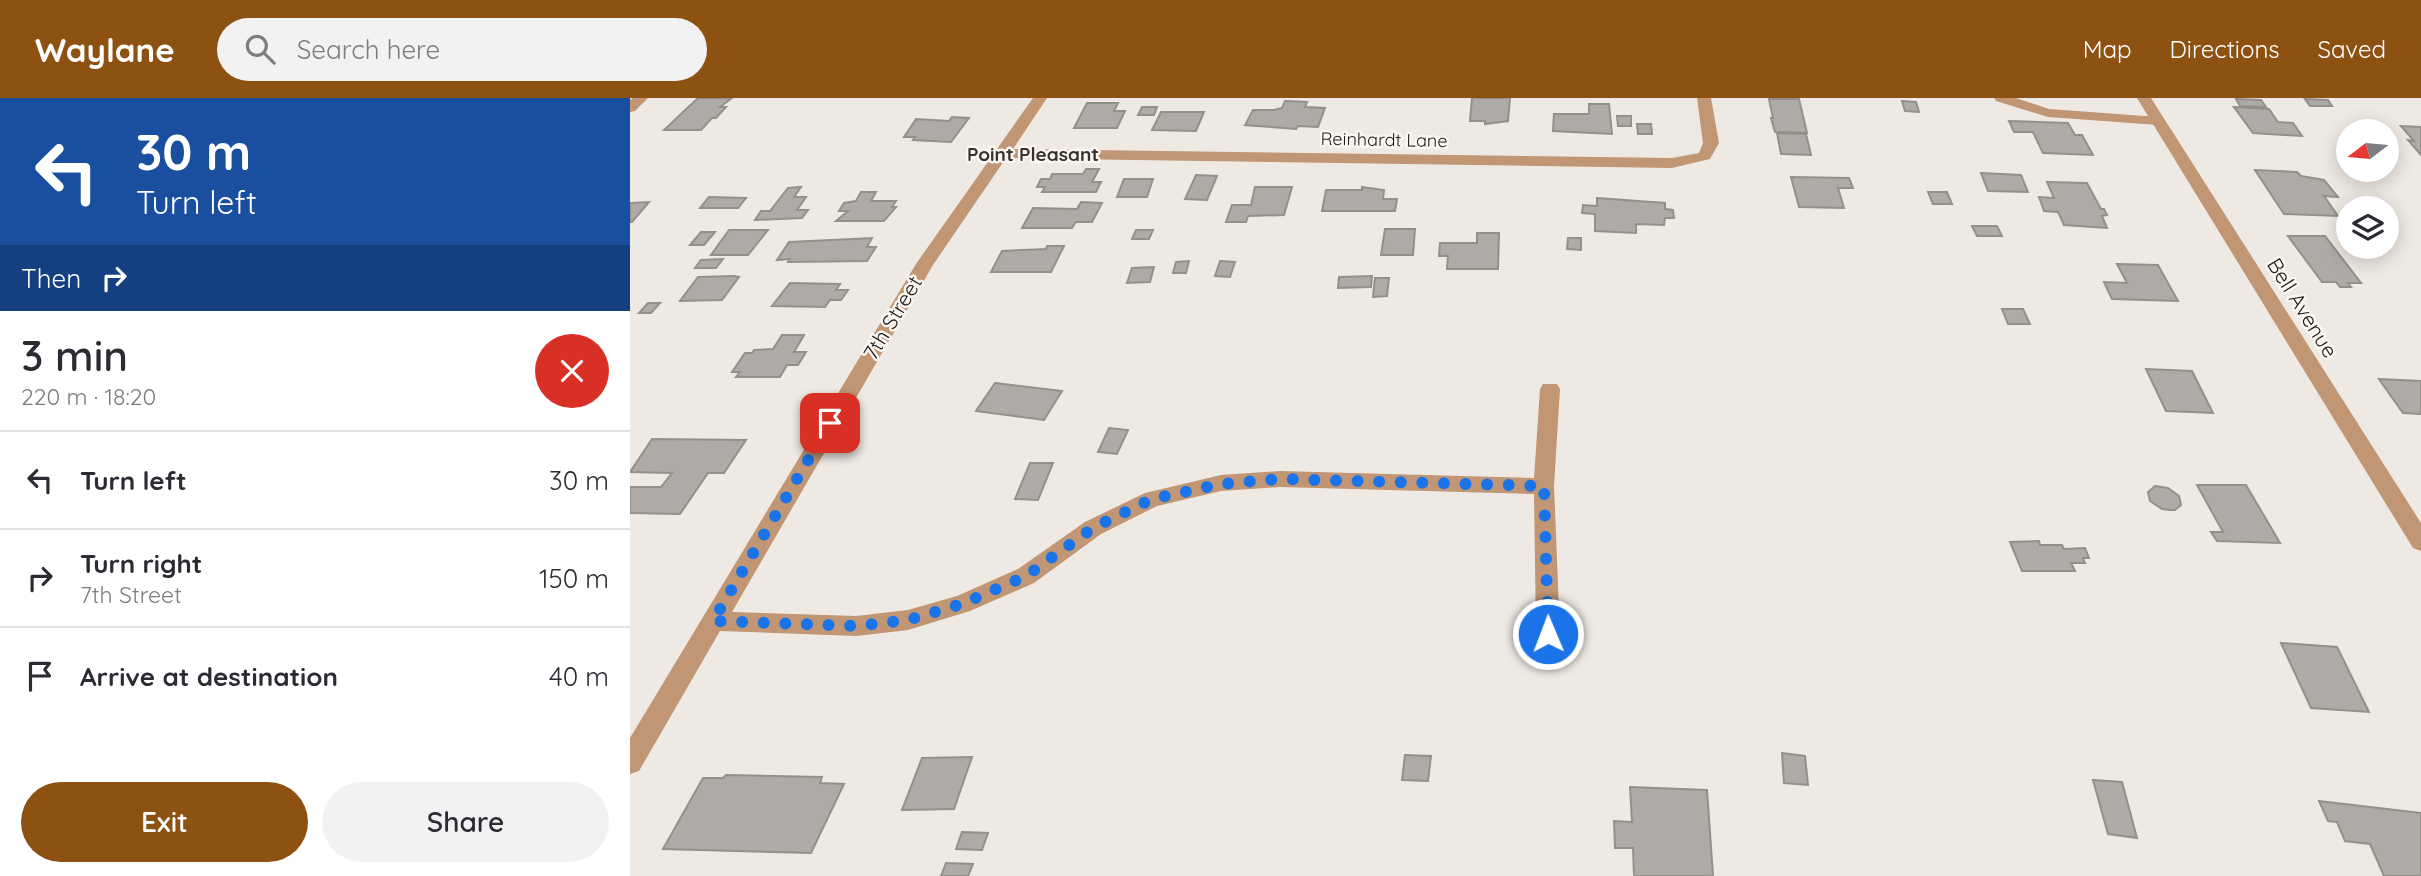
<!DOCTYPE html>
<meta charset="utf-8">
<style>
body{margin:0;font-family:Quicksand,sans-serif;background:#f2f2f3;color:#2b2b33;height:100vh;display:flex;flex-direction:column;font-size:26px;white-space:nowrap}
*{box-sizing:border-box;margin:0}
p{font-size:23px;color:#7c7c81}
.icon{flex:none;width:38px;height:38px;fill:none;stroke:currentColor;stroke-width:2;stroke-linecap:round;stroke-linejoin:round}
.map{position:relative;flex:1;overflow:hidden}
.drawer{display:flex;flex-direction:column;background:#fff;width:630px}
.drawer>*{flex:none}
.guide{background:#1a4fa0;color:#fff;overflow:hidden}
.needle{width:46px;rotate:254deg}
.fabs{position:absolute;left:1706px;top:21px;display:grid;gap:14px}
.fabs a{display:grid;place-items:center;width:63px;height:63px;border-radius:50%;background:#fff;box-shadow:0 4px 18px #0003;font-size:35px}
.pin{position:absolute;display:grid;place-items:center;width:60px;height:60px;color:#fff;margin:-30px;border-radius:14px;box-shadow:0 4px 10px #0006}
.me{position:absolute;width:77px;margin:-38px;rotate:359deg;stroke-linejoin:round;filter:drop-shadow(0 0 5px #0008)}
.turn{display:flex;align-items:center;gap:24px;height:147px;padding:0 21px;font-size:32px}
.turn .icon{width:91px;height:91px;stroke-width:2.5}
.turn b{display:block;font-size:49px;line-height:60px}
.then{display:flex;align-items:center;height:66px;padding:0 21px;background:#0003;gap:14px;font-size:26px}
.round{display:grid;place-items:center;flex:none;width:74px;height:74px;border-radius:37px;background:#f2f2f3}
.head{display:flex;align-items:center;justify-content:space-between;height:119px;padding:0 21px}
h1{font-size:42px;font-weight:600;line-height:52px}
.cta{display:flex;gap:14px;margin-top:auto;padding:14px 21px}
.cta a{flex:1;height:80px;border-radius:42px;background:#8d5112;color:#fff;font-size:28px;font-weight:600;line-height:80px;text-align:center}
.cta a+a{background:#f2f2f3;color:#2b2b33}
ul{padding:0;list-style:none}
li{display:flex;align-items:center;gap:21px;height:98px;padding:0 21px;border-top:2px solid #e1e1e2}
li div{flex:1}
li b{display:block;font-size:26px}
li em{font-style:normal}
header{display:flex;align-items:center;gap:42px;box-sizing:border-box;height:98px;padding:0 35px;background:#8d5112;color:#fff}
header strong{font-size:33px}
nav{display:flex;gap:38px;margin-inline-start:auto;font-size:24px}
.search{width:490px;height:63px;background:#f2f2f3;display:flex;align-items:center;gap:18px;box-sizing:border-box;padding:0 24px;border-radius:38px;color:#7c7c81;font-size:26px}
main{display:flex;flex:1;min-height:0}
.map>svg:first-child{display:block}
</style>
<header>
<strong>Waylane</strong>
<div class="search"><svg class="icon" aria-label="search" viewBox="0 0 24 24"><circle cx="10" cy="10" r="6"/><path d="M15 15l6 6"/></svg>Search here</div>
<nav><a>Map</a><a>Directions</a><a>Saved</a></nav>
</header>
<main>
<section class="drawer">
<div class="guide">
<div class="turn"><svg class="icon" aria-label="left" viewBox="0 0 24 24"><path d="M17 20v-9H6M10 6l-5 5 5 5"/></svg><div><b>30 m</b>Turn left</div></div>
<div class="then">Then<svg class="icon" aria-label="right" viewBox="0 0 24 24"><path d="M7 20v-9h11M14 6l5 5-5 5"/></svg></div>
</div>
<div class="head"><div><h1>3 min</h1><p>220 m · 18:20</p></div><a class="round" style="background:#d93025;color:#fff"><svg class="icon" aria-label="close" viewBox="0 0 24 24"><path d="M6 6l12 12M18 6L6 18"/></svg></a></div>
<ul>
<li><svg class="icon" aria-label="left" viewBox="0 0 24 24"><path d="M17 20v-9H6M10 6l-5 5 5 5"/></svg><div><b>Turn left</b></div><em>30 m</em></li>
<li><svg class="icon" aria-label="right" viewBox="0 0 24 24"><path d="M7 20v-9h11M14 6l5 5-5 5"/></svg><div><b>Turn right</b><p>7th Street</p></div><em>150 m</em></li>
<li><svg class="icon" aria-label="arrive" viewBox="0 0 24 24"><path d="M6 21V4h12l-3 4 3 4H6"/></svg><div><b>Arrive at destination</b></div><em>40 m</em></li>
</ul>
<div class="cta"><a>Exit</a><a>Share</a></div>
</section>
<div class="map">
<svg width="1791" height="778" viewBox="0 0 1791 778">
<rect width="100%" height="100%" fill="#efe9e4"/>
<path fill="#b0aaa6" stroke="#958f8a" stroke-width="2" d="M68 0H102L90 9H96L86 20H82L71 32H34Z
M842 0H880L878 23 855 26V23H840Z
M1139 1H1169L1177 35 1145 34 1141 20H1143Z
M1606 1 1631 2 1636 9 1610 8Z
M1675 1 1698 2 1702 8H1680Z
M655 3 677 4 675 9 695 10 688 29 668 28 666 31 615 27 623 12H644L652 10Z
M1272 3 1286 4 1289 14 1275 13Z
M457 5H488L484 13H495L487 30H444Z
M959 6H979L982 36 923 33 924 16H959Z
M512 9H527L524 17H508Z
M1604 9 1639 11 1648 24 1663 25 1672 38 1623 35Z
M531 14H574L566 33 522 32Z
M987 18H1001V28H988Z
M322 19 339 20 321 44 283 42 285 39H274L286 21 319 23Z
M1379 23 1438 25 1445 37H1452L1463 57 1413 55 1403 34H1384Z
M1007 26H1021L1022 36H1008Z
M1771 28 1791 29V57L1778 42 1784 43Z
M1147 35 1176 36 1181 57 1151 56Z
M456 71H469L462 84H471L466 94H412L415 89H407L411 81H420L422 76H453Z
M1625 72 1667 74 1671 78 1694 82 1708 99 1694 98 1708 118 1654 116Z
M1351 75 1391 77 1398 94 1358 93Z
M566 77 587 78 577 102 555 101Z
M1161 79 1219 80 1223 90H1208L1214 110 1169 109Z
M494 81H523L517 99H487Z
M1417 84 1457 85 1471 111H1474L1477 117 1472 118 1477 130 1434 127 1428 114 1414 113 1409 99 1424 100Z
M171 89 164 99H176L167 112H178L172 120 125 122 131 113H140L158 90Z
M625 89H662L654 117 618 118 616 124H596L602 107H621Z
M732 89 754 92 753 101H767L765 113H692L696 92H732Z
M231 94H246L241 103H266L262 109H266L254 123H206L218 113H209L214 105 226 103Z
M1298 94H1317L1322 106H1303Z
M79 99 116 100 108 110H70Z
M967 100 1035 105V111L1043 112 1044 120H1035L1034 127 1006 126V135L965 133V116L952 115 953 107 967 108Z
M19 104 2 124H0V105Z
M451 104 472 105 462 124H446L442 130H392L403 110 447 111Z
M1342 128H1367L1372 138H1347Z
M755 131H785L783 157H751Z
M99 132H138L118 157H81Z
M506 132H523L519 141H502Z
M71 134H85L74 147H60Z
M847 135H869L868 171H817L818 158H809L810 145H847Z
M1658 138H1695L1731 185H1718L1721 189H1710L1706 184H1692Z
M242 140 237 149H246L237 163 158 164 160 161 147 162 159 144Z
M938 140H951V152L937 151Z
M417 148H434L421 174H361L372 153 416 151Z
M93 161 86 170H65L71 162Z
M559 163 556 175H543L546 164Z
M590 163 605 164 600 179 585 178Z
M1487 166 1528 167 1548 203 1482 201 1474 184 1497 185Z
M524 169 520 184 497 185 502 170Z
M742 178 741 189 708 190 709 179Z
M68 179 104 178 109 179 92 202 50 203Z
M745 180H759L757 198 743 199Z
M160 185 210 186 206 192H218L211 202H200L195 209 142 208Z
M18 205H30L21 215H9Z
M1372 211H1393L1400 226H1378Z
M152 237H174L164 254H176L168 267H157L150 279H106L110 274H102L115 255H122L124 252 143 251Z
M1516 271 1562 273 1583 315 1536 313Z
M1749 281 1791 283V316L1773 315Z
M365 285 432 293 414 322 346 313Z
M479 330 498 332 487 356 468 354Z
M22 341 116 342 94 375H78L50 416 0 415V389H31L42 375 0 374Z
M400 365H423L408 402 385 401Z
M1567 387H1616L1650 445 1587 443 1581 434H1593Z
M1525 388 1538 390 1549 398 1551 407 1545 412H1540L1532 411 1520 403 1518 394Z
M1409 443 1410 447H1432L1434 451 1455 450 1459 460H1453L1455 465H1441L1445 473H1392L1380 444Z
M1651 545 1707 549 1739 614 1681 610Z
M1152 655 1175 658 1178 687 1154 685Z
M775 657 801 658 798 683 772 682Z
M342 659 324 711 272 712 292 660Z
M96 677 192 679 190 685 214 686 181 755 33 751 73 680H93Z
M1463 682 1492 684 1507 740 1478 736Z
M1000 689 1077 692 1083 778H1004L1003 750H985L984 723 1002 724Z
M1689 703 1791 715V778H1754L1740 746 1715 743 1707 724 1698 723Z
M332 734 358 735 352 752 326 751Z
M316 765 343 766 338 778H311Z"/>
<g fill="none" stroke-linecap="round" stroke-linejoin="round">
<path fill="#c09674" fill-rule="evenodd" d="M1364 0H1386L1419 11 1528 19 1535 23 1528 27 1418 19 1366 3Z"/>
<path fill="#c09674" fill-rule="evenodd" d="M3 0H18L5 13 0 14V2Z
M403 0H417L383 51 1042 60 1069 55 1073 45 1067 0H1081L1089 45 1080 61 1042 70 376 60 303 167 102 514 226 518 278 512 327 498 388 471 455 424 515 395 591 377 650 373 904 380 910 291 913 286H927L930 291 924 388 930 536 926 543 918 546 910 543 906 536 904 396 650 389 591 393 527 408 471 436 404 485 340 513 278 532 226 538 90 533 9 673 0 676V640L286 166Z
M1507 0H1521L1791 425V453L1783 450Z"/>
</g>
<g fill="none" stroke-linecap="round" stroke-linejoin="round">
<path stroke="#1a73e8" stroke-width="12" stroke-dasharray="0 21.6" d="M200 325 83 523 226 528 278 522 332 506 396 478 463 430 522 401 591 386 650 381 914 388 918 536"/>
</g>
<g text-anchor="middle" stroke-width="5" stroke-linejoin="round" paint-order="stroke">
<g font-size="18" fill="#1e1c1a" stroke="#fcf6f1">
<text transform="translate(754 42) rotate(1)" y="6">Reinhardt Lane</text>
</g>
<g font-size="19" font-weight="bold" fill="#36312d" stroke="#fcf6f1">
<text x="403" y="63">Point Pleasant</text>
</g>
<g font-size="21" fill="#1e1c1a" stroke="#fcf6f1">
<text transform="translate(1672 210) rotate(58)" y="7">Bell Avenue</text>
<text transform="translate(263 220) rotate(-59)" y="7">7th Street</text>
</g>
</g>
</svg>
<div class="fabs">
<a><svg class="needle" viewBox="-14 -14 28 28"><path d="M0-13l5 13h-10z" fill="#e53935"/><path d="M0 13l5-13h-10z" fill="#7c7c81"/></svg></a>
<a><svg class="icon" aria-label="layers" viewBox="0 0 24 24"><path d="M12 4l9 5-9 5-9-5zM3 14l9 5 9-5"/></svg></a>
</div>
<div class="pin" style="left:200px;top:325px;background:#d93025"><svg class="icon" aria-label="arrive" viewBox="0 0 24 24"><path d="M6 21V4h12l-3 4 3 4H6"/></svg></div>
<svg class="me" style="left:918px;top:536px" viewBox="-20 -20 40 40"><circle r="17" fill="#1a73e8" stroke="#fff" stroke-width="3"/><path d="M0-11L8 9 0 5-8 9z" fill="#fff"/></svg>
</div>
</main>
